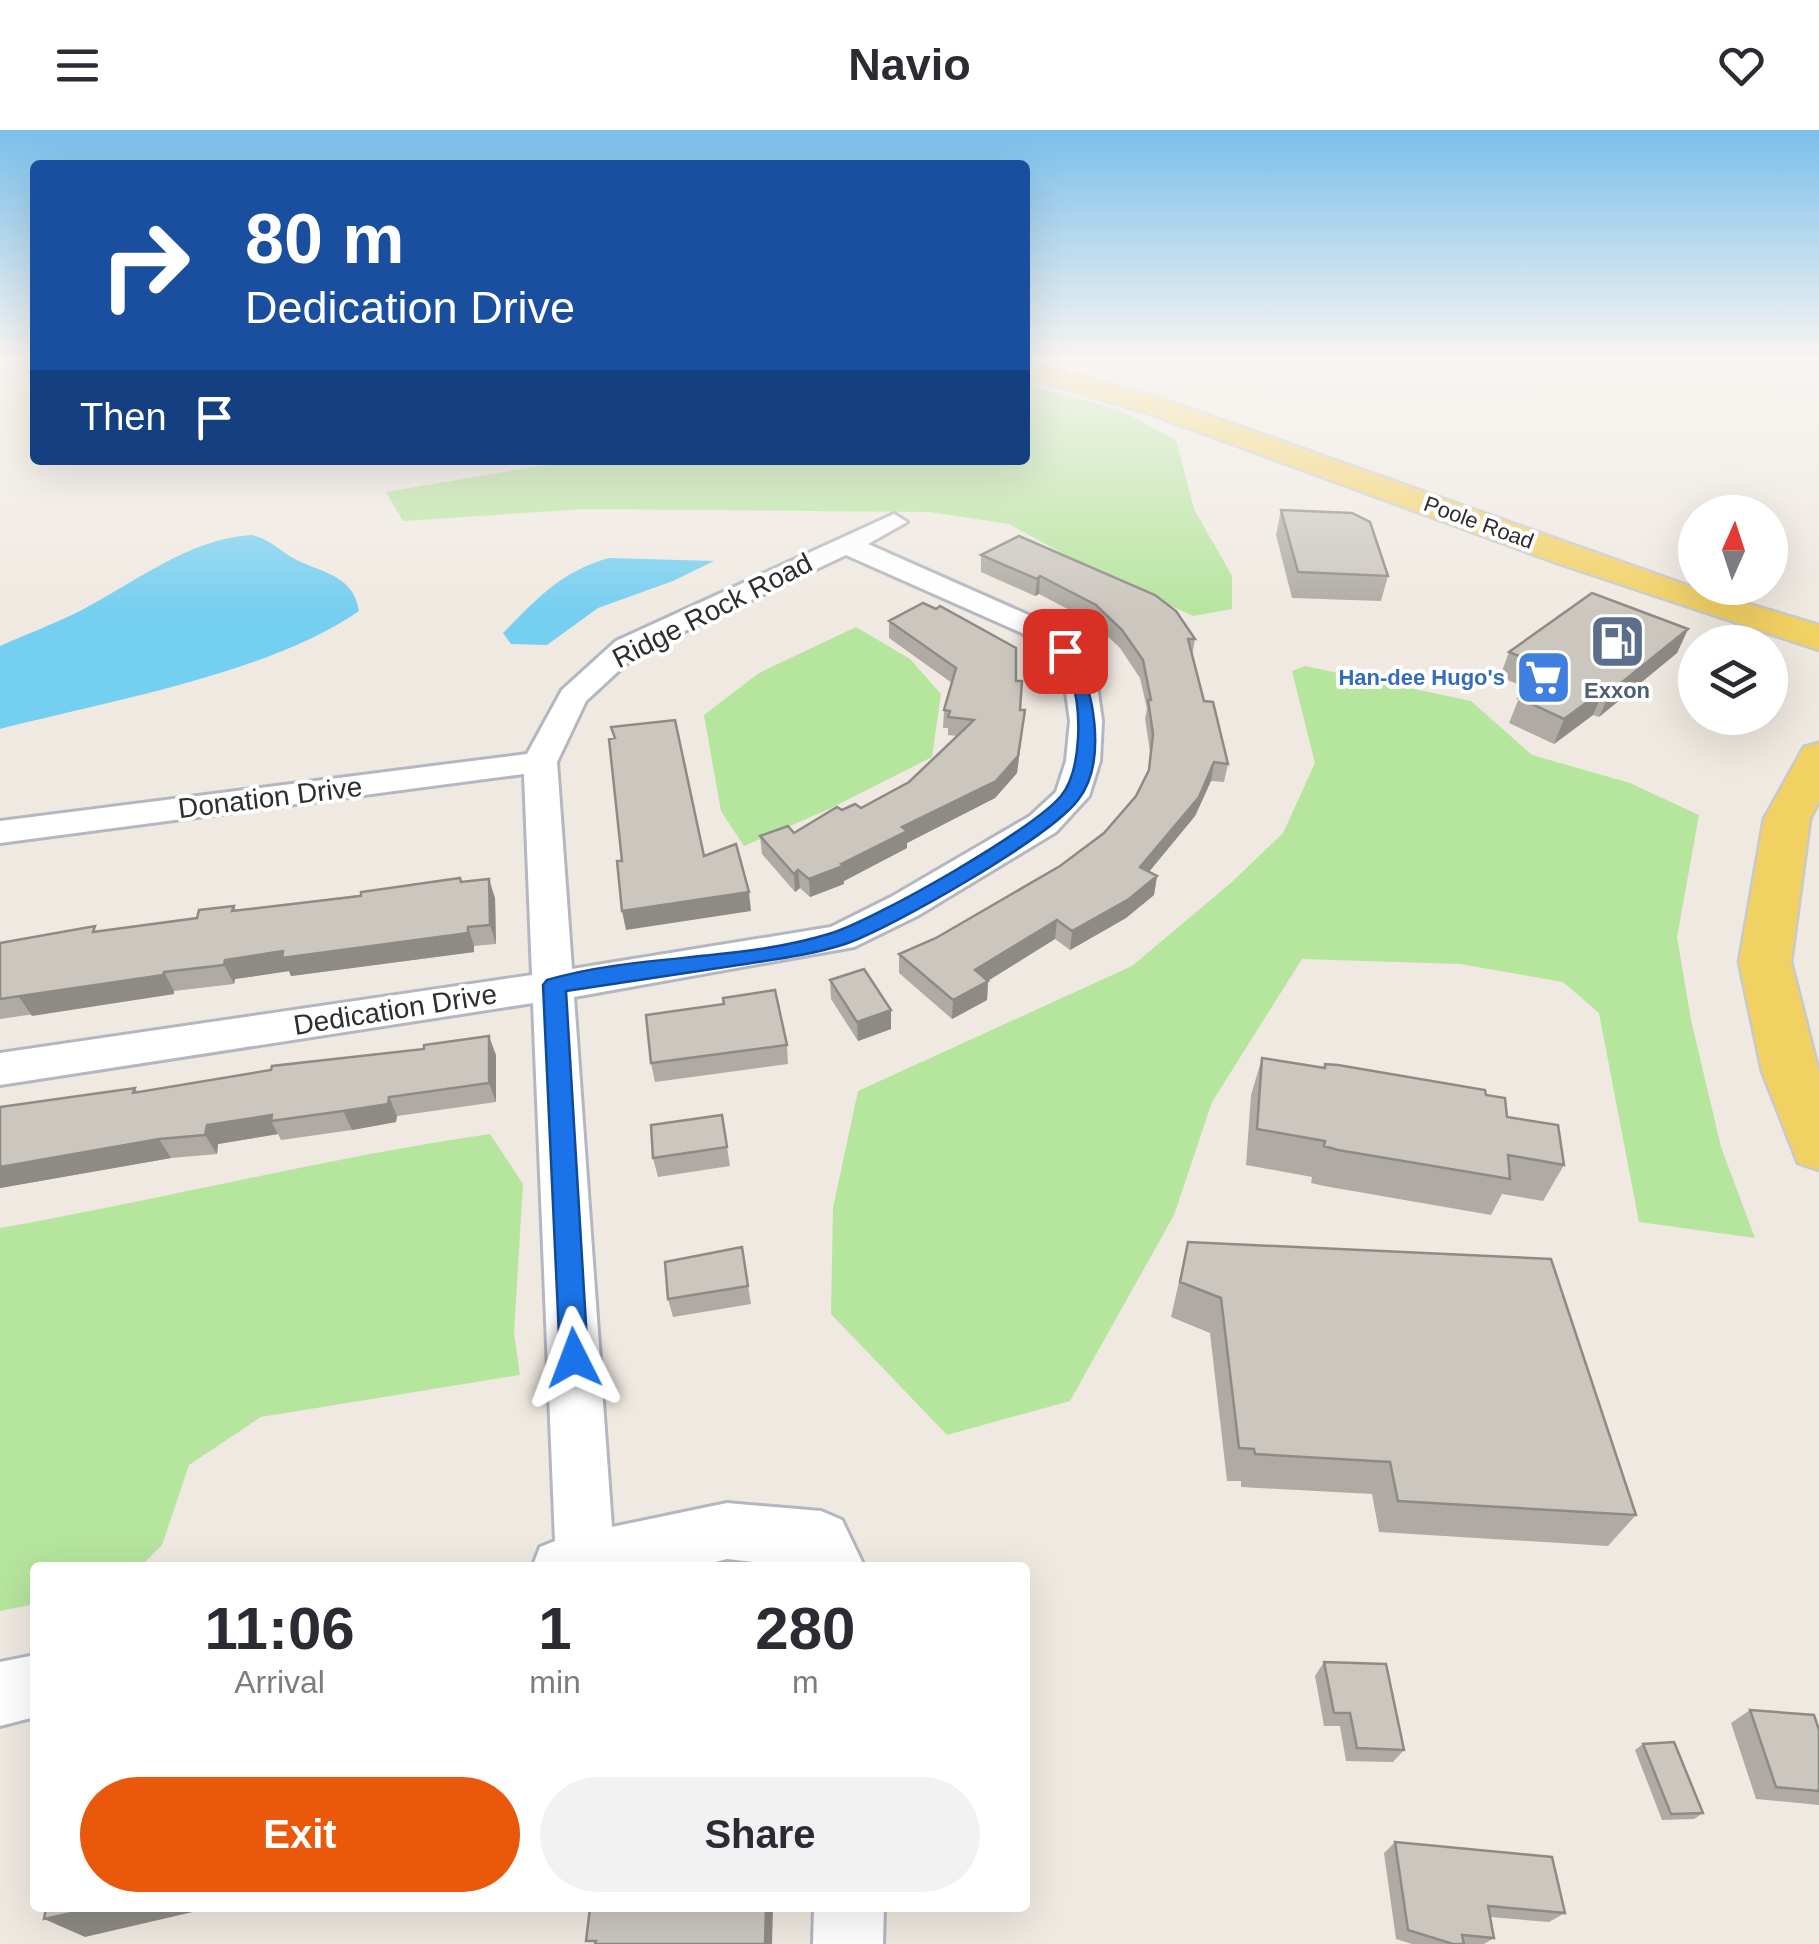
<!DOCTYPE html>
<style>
body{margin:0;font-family:Arial,sans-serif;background:#f2f2f3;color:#2b2b33;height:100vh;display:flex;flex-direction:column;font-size:38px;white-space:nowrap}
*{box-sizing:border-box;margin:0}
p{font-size:32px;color:#7c7c81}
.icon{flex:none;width:55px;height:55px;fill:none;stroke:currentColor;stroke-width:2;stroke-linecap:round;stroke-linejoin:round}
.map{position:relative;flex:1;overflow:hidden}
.details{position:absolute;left:30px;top:1432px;width:1000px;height:350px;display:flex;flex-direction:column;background:#fff;border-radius:10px;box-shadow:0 10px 40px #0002}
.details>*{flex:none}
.top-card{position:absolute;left:30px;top:30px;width:1000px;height:305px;border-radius:10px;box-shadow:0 10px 40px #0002;background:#1a4fa0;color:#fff;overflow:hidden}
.needle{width:65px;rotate:3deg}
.buttons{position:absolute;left:1678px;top:365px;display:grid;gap:20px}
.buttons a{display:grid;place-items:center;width:110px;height:110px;border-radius:50%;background:#fff;box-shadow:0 10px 40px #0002;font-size:50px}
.pin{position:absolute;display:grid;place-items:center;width:85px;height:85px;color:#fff;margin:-42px;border-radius:20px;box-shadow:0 5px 15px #0006}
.me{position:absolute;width:110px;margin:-55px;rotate:357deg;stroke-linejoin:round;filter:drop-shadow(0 0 8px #0008)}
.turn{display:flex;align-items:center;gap:35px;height:210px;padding:0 50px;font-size:45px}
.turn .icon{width:130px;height:130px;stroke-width:2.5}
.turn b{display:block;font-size:70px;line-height:85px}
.then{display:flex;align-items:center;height:95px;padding:0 50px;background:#0003;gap:20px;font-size:38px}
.eta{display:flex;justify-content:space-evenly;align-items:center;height:170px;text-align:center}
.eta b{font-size:60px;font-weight:700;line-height:70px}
.cta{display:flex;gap:20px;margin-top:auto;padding:20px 50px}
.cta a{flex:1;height:115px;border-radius:60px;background:#ea580c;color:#fff;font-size:40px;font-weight:700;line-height:115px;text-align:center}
.cta a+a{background:#f2f2f3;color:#2b2b33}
header{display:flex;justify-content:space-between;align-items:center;height:130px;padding:0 50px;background:#fff;font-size:45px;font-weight:700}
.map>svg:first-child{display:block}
</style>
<header><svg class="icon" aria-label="menu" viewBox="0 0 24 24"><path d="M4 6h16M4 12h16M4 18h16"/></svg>Navio<svg class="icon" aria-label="heart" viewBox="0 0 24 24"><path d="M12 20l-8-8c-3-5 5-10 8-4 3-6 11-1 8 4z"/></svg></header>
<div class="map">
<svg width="1819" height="1814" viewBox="0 0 1819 1814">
<rect width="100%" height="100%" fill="#efe9e1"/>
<path fill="#b6e59e" d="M1025 254 1119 280 1176 310 1194 379 1232 446V479L1193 486 1093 440 1009 394 930 382 585 379 403 391 386 362 575 330 783 334 814 330H1025Z
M856 497 910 529 941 564 932 627 829 679 744 716 721 681 704 585 759 543Z
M1305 536 1471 571 1532 625 1630 653 1699 685 1677 807 1691 890 1721 1017 1755 1108 1639 1092 1599 883 1563 852 1460 834 1302 829 1212 972 1174 1085 1070 1271 947 1305 831 1184 833 1078 858 961 1132 836 1232 752 1283 703 1315 633 1292 541Z
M490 1004 523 1054 514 1203 520 1245 261 1287 189 1335 162 1415 140 1437 35 1438V1474L0 1481V1098C164 1069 325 1028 490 1004Z"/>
<path fill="#75cff0" d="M252 405C274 411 282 424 301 432 328 444 354 448 359 481 268 544 108 571 0 599V516C27 504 54 494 80 481 134 453 190 408 252 405Z
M609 428 714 431 673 451 598 478 547 515 511 514 503 503C538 468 560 442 609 428Z"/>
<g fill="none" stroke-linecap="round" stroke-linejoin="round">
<defs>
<path id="street" d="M894 384 907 392 868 414 1042 491 1076 515 1096 548 1102 591 1100 631 1089 666 1056 702 919 785 854 817 574 867 612 1397 727 1373 821 1381 842 1390 865 1438H804L727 1429 692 1438H532L540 1417 555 1411 533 873 0 955V923L532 845 524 644 0 713V691L527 624 562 560 616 511ZM846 425 1022 503 1053 526 1064 548 1070 591 1066 631 1056 662 1030 686 891 767 831 797 572 839 557 632 586 571 638 523Z
M35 1525V1587L0 1596V1532Z
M814 1778H884L883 1814H813Z"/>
<path id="primary" d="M1025 230 1165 270 1695 458 1819 495V520L1557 433 1145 282 1025 247Z
M1819 613V671L1810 689 1791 832 1819 943V1040L1798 1033 1762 941 1739 832 1764 689 1804 617Z"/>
</defs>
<use href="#street" stroke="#b4b7c1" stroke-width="6"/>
<use href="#primary" stroke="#c9c9c9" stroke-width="5"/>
<use href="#street" fill="#fff" fill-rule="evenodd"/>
<use href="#primary" fill="#f2d163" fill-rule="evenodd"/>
</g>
<path fill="#afaba4" d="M1281 380 1388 446 1381 471 1292 468 1276 405Z
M1019 406 1195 509 1192 526 1204 571 1228 634 1224 652 1211 651 1195 686 1149 742 1157 746 1154 765 1126 788 1070 820 1055 809 988 851 987 870 952 889 899 843V824L936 808 1060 736 1104 703 1136 666 1148 642 1150 622 1145 588 1147 579 1140 548 1120 518 1094 493 1039 464 1035 466 981 442V425Z
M889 491 1016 551 1020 580H1025L1017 643 995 668 907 713V718L844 751V754L810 767 800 758 795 762 762 724 760 706 794 703 842 680 861 678 909 652 957 606 948 605V598H943L944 580 952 553 889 508Z
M1688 499 1677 523 1599 587 1593 585 1554 614 1509 593 1519 568 1532 560 1500 547 1509 522Z
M462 752 495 768 496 814 474 816V822L291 846 289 841 235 849 234 854 174 861V864L0 889V813L197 788 234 776 236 780Z
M830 850 891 899 858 911 831 869Z
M787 915 788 934 655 952 651 933Z
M496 925V972L397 986 396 992 352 1000 281 1010 278 1004 218 1014 217 1024 171 1028 0 1058V977L135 958 138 963Z
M1262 928 1324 938 1325 934 1486 965 1507 987 1564 1035 1543 1071 1502 1064 1491 1085 1324 1056 1311 1053 1312 1047 1246 1035 1251 965Z
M722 985 730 1036 658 1047 653 1028Z
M1188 1112 1636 1385 1608 1416 1379 1402 1372 1364 1241 1357V1351H1227L1210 1203 1171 1187Z
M742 1117 751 1174 673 1187 668 1169Z
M1324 1532 1404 1620 1393 1632 1346 1631 1340 1596H1324L1315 1546Z
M1750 1580 1819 1600V1675L1756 1669 1731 1593Z
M1643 1614 1703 1683 1694 1689 1662 1690 1635 1620Z
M1395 1712 1565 1783 1549 1792 1490 1787 1494 1808 1484 1814H1412L1396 1809 1384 1723Z"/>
<path fill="#8e8b86" d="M1040 446 1039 464 1035 466 1037 449Z
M1688 499 1677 523 1599 587 1610 562Z
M1604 560 1593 585 1554 614 1564 589Z
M1025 580 1017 643 995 668 907 713V718L844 751V754L810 767 809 749 841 734 902 697Z
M1214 632 1211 651 1195 686 1137 756 1140 737Z
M798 740 800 758 795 762 794 744Z
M1157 746 1154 765 1126 788 1070 820 1072 801Z
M489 749 495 768 496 814 490 795Z
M749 762 751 781 626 800 622 781Z
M1057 790 1055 809 976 858 988 851 987 870 952 889 953 870 975 840Z
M468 797 474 816V822L291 846 289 841 235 849 234 854 224 835 225 830Z
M164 842 174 861V864L32 886 19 867Z
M891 880V899L858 911 857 892Z
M489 906 496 925V972L489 953Z
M389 967 397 986 396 992 352 1000 343 981Z
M272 985 271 991 278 1004 218 1014 217 1024 205 1005 207 995Z
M159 1009 171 1028 0 1058V1037Z
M94 1778H210L85 1807 44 1789Z
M766 1778H773L772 1814H765Z"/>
<path fill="#cbc7bf" stroke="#8e8b86" stroke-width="2.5" d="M1281 380 1352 383 1370 392 1388 446 1298 442Z
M1019 406 1155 465 1176 481 1195 509H1188L1204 571 1213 572 1228 634 1214 632 1199 667 1140 737 1157 746 1129 769 1072 801 1057 790 975 840 988 851 953 870 899 824 936 808 1060 736 1104 703 1136 666 1149 640 1153 604 1148 570H1151L1143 530 1122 500 1096 475 1040 446 1037 449 981 425Z
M1592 463 1688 499 1610 562 1604 560 1564 589 1519 568 1559 542 1509 522Z
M923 473 936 479 940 476 1016 518V551H1022L1020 580H1025L1018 626 996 651 902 697 907 701 841 734 843 736 809 749 798 740 794 744 760 706 788 696 794 703 837 677 842 680 855 674 861 678 909 652 974 590 948 587 950 581 944 580 956 538 889 491Z
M675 590 704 726 736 714 749 762 622 781 617 731H622L609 609 615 608 611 597Z
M460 748 461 752 489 749 490 795 468 797V803L282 828 283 821 225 830 224 835 164 842 163 845 0 869V813L95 796 93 802 197 788 199 780 234 776 232 781 361 766V762Z
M864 839 891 880 857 892 830 850Z
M775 860 787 915 651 933 646 885 724 874 723 868Z
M489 906V953L389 967 388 974 343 981 271 991 272 985 207 995 205 1005 159 1009 0 1037V977L135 958 133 963 271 940 272 936 424 919V915Z
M1262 928 1325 938V934L1338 935 1485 960 1486 965 1505 968 1507 987 1558 995 1564 1035 1508 1025 1510 1049 1338 1020 1324 1016 1325 1011 1257 999Z
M722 985 727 1017 653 1028 651 995Z
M1188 1112 1551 1129 1636 1385 1398 1371 1390 1332 1255 1324 1254 1319 1239 1318 1221 1168 1180 1152Z
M742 1117 748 1156 668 1169 665 1132Z
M1324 1532 1386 1534 1404 1620 1357 1618 1350 1583H1334Z
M1750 1580 1814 1585 1819 1600V1661L1776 1657Z
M1674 1612 1703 1683 1671 1684 1643 1614Z
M1395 1712 1552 1727 1565 1783 1488 1776 1494 1808 1462 1805 1464 1814H1453L1408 1800Z
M46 1778H94L44 1789Z
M590 1778H766L765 1814H595L596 1811H586Z"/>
<linearGradient id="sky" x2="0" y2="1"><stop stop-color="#7abfeb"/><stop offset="0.47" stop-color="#f8f5f2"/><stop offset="1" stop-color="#f8f5f2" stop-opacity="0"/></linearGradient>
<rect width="1819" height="483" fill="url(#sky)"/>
<path fill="#1a73e8" stroke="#114b97" stroke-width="2.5" d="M1059 518H1071C1094 555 1108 632 1078 670 1049 708 892 798 845 814 808 826 769 830 732 836 676 844 621 853 566 861L588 1228 584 1237 574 1241 564 1237 560 1228 543 855 547 850C639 823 740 832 832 803 876 789 1033 700 1061 666 1082 640 1082 579 1071 548 1068 539 1061 529 1057 521Z"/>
<defs>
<symbol id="fuel-square" viewBox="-11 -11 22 22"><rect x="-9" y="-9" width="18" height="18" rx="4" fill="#5c6f8a" stroke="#fff"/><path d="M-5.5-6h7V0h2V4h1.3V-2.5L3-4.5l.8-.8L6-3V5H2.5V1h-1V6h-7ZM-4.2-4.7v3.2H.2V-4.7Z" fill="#fff"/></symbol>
<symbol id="supermarket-square" viewBox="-11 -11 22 22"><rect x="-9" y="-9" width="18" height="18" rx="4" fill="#3f7fe0" stroke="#fff"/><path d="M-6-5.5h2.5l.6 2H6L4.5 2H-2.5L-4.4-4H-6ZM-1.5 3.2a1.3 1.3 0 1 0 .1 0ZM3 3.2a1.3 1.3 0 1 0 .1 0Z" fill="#fff"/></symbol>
</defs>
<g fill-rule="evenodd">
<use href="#fuel-square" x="1586" y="480" width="63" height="63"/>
<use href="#supermarket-square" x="1512" y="516" width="63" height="63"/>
</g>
<g text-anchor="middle" stroke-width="8" stroke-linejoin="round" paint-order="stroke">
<g font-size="22" fill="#2e2e2e" stroke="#fff">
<text transform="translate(1479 392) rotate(20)" y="8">Poole Road</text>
</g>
<g font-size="22" font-weight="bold" fill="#366cbe" stroke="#fff" text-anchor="end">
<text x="1505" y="555">Han-dee Hugo's</text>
</g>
<g font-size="22" font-weight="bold" fill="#4e5e75" stroke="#fff">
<text x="1617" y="568">Exxon</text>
</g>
<g font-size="28" fill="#2e2e2e" stroke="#fff">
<text transform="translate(712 480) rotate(-27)" y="10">Ridge Rock Road</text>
<text transform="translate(270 667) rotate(-7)" y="10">Donation Drive</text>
<text transform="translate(395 879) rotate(-9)" y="10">Dedication Drive</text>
</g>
</g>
</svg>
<div class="buttons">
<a><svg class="needle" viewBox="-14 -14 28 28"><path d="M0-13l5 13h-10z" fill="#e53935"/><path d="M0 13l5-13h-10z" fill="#7c7c81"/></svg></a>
<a><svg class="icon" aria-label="layers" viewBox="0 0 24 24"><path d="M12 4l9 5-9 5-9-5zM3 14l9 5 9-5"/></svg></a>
</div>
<div class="pin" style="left:1065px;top:521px;background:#d93025"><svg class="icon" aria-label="arrive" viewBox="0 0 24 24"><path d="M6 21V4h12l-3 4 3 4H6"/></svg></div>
<svg class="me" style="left:574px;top:1228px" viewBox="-20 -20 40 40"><path d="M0-17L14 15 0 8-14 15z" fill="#1a73e8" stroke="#fff" stroke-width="4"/></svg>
<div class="top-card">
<div class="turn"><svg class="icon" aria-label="right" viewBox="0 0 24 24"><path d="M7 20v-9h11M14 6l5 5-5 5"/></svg><div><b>80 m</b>Dedication Drive</div></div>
<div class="then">Then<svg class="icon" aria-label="arrive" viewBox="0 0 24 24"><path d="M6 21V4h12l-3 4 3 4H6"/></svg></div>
</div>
<section class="details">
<div class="eta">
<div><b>11:06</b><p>Arrival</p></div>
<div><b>1</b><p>min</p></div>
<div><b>280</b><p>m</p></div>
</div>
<div class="cta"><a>Exit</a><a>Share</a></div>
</section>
</div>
